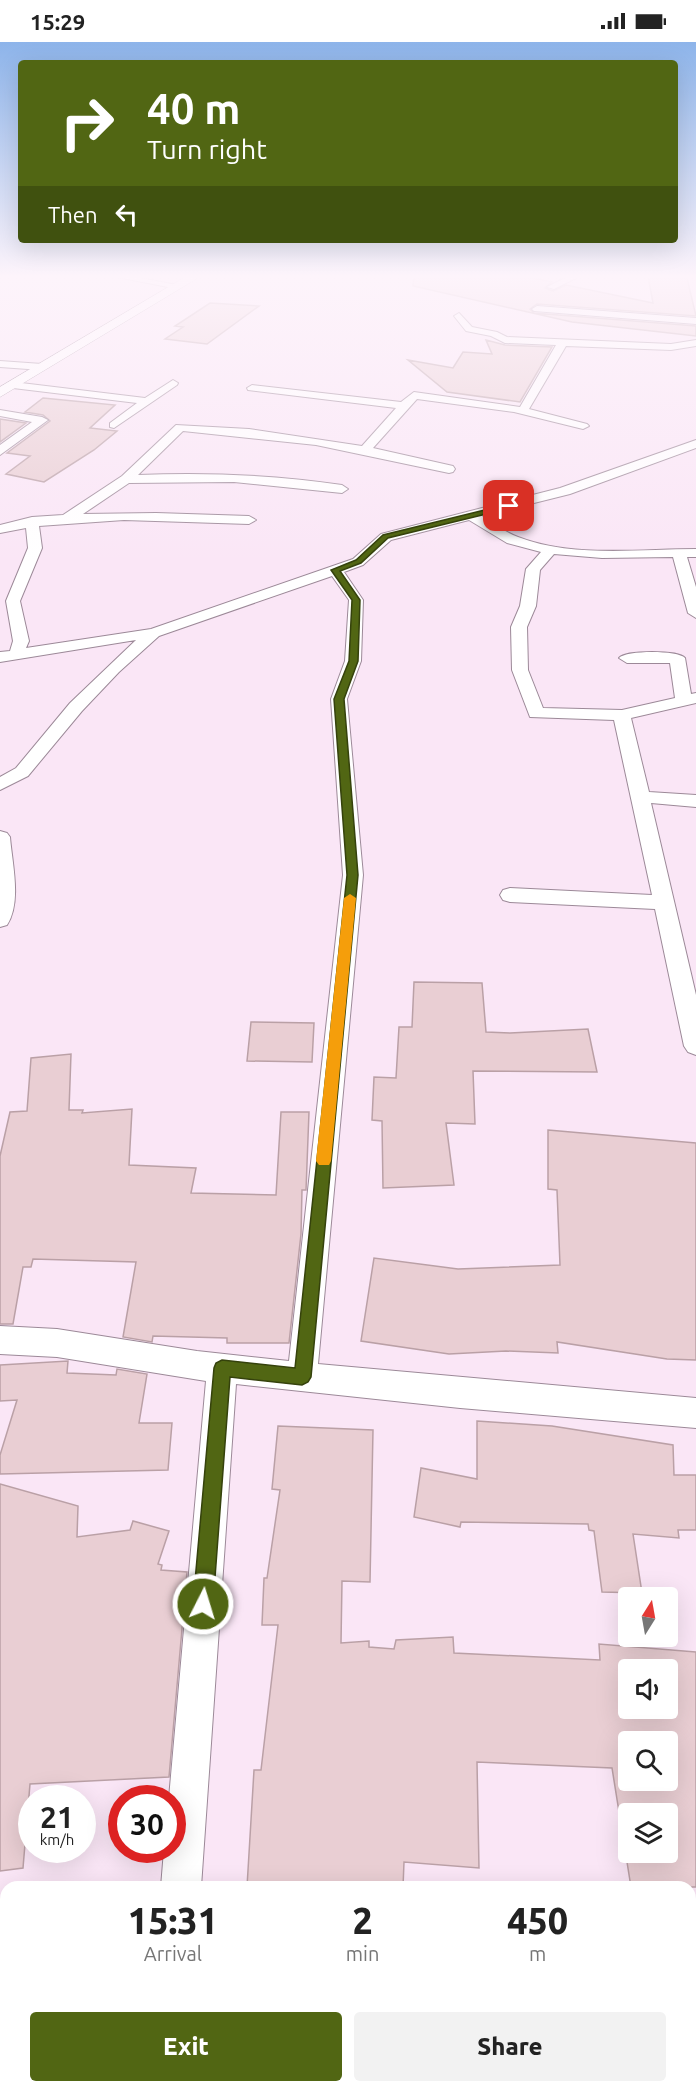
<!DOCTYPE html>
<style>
body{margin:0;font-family:Ubuntu,sans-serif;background:#f2f2f2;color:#222;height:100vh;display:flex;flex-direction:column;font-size:22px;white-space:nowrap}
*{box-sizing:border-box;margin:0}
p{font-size:20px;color:#767676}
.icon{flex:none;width:33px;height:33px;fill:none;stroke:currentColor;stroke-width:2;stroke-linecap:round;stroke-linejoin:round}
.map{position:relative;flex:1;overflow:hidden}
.details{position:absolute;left:0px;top:1839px;width:696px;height:212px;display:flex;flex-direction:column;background:#fff;border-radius:18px 18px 0 0;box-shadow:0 6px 24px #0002}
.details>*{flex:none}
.top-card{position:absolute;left:18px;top:18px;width:660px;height:183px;border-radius:6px;box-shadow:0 6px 24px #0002;background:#516613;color:#fff;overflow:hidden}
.needle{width:39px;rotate:11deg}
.fabs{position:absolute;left:618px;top:1545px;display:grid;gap:12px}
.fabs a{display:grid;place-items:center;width:60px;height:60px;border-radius:6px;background:#fff;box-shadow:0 6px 24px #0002;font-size:30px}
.speed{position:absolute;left:18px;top:1743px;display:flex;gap:12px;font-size:30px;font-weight:700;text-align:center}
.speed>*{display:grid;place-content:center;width:78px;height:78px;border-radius:50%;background:#fff;box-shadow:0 6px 24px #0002;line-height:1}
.speed small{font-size:15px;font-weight:400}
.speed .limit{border:9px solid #d22;background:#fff;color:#111}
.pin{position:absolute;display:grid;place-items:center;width:51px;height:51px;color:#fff;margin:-26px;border-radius:12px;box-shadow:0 3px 9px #0006}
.me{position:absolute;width:66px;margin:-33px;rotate:5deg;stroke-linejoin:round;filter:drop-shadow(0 0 4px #0008)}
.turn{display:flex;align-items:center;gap:21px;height:126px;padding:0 30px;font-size:27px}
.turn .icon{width:78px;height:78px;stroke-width:2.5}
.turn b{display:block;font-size:42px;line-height:51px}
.then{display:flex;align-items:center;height:57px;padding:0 30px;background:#0003;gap:12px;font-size:22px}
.eta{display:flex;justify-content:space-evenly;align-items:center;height:102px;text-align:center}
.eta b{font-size:36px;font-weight:800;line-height:42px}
.button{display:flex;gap:12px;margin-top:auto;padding:12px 30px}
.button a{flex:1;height:69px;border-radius:6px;background:#516613;color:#fff;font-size:24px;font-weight:800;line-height:69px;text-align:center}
.button a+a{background:#f2f2f2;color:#222}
.status{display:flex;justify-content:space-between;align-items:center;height:42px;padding:0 30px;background:#fff;direction:ltr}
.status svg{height:16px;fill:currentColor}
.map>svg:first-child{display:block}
</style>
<div class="status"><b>15:29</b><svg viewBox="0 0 49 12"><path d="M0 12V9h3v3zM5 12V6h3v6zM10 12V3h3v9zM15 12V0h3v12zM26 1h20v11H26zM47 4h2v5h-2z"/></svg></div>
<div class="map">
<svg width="696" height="2050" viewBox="0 0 696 2050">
<rect width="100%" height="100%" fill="#fae6f6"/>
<path fill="#e9ced3" stroke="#baa0a6" stroke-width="1.5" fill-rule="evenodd" d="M414 234H523L552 240 545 246 553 249 566 243 653 261 648 234H680V236H687L696 274 537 262 530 267 534 271 696 284V294L572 280 413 244Z
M210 261 259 264 207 302 165 297 183 285 175 284Z
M486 298 505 303 552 305 520 360 447 350 408 318 453 326 463 310 492 312Z
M43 356 115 363 90 386 117 389 94 408 44 440 6 432 30 414 7 411 50 379 43 373 25 370Z
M0 377 26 381 0 400Z
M414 940 482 941 486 990 510 991 588 987 597 1030 473 1029 475 1082 446 1081 454 1143 383 1146 382 1079 372 1078 374 1035 396 1036 399 985H412Z
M251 980 314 981 312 1020 247 1019Z
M71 1012 69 1068H83L82 1071 132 1067 129 1123 196 1126 191 1151 276 1153 281 1070H309L306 1148H302L301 1192 289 1301H227V1296L153 1294 152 1300 123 1295 136 1220 33 1217 31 1225H23L13 1282H0V1114L10 1070 27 1069 31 1016Z
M548 1088 696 1101V1318L667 1317 557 1300 558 1311 506 1309 449 1312 361 1299 374 1216 458 1227 560 1223 557 1148 548 1147Z
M68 1319 67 1331 116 1333 117 1327 147 1332 139 1381H172L168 1428 0 1432V1413L17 1358 0 1359V1323Z
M477 1379 552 1384 673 1403 674 1433H696V1488H678L679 1496 633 1492 642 1551 602 1550 594 1489 589 1488 588 1482 461 1480 460 1485 414 1475 421 1426 477 1437Z
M278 1384 373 1388 370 1540 342 1539 341 1601 369 1599V1605L394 1607 396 1598 453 1595 454 1611 600 1618 599 1602 696 1610V1845H631L612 1726 477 1720 479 1826 404 1820 403 1845 355 1840V1845H247L254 1728H261L278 1583H262L264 1536H267L280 1448 272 1447ZM628 1628H668V1666H628ZM628 1700H668V1738H628ZM628 1772H668V1810H628Z
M0 1442 78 1464 77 1495 130 1488 133 1479 169 1489 158 1522 162 1523 161 1528 187 1530 169 1735 30 1742 23 1826 0 1829Z"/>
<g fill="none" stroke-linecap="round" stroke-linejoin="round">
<defs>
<path id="street" d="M112 234H130L182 244 178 247Z
M569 234H580L554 247 547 245Z
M537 264 696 276V282L534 269 532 267Z
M459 271 472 285 497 290 507 295 671 302 696 298V304L671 308 566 304 529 367 587 382 589 384 583 387 514 370 417 357 373 406 453 424 455 427 453 430 449 431 316 403 183 389 138 433C206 430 274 433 342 443L348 447 342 451 234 440 129 441 83 472 156 471 249 474 256 478 249 482 124 478 39 484 42 506 20 559 29 599 26 606 151 587 353 517 381 492 560 446 696 398V406L570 452 482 474C493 482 505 490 518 495 572 516 639 507 696 507V515H687L696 545V576L688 571 673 515 602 516 554 512 540 528 536 564 527 585 528 628 543 666 622 668 675 656 670 621H627L619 616C626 608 678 608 685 616L691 652 696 651V661L631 676 649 750 696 753V765L651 761 696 953V1013L688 1010 684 1004 655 867 510 860 503 858 500 853 503 848 510 846 652 853 614 678 530 675 512 628 511 585 520 564 526 527 541 510 507 501 469 478 391 498 363 523 344 530 363 558 361 619 347 657 363 833 318 1322 696 1356V1386L460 1366 236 1342 201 1845H161L164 1808H172V1756H169L206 1339 57 1315 0 1312V1284L57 1287 197 1309 289 1319 343 833 331 657 345 619 349 558 332 534 159 594 119 630 82 669 28 734 0 748V735L16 726 70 661 136 598 0 620V610L10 609 13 599 6 559 28 506 26 486 0 491V483L32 475 63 473 122 434 176 383 249 387 362 404 396 366 248 348 247 346 252 343 401 360 414 350 520 365 556 303 505 301 491 294 466 289 454 274Z
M0 319 42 322 47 325 42 328 0 325Z
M173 338 178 341 177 343 114 386 110 385V381L137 361 13 346 8 343 13 340 145 356Z
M0 368 42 375 48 378 0 413V403L32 380 0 374Z
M0 789 7 791 10 795C12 821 22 860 7 883L0 885Z
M143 2044H187V2050H143Z"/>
<path id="secondary" d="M187 234H201L0 355V345Z"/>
</defs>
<use href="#street" stroke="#9c8998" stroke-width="2"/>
<use href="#secondary" stroke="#9c8998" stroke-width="1"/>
<use href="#street" fill="#fff" fill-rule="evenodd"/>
<use href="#secondary" fill="#fff" fill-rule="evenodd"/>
</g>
<linearGradient id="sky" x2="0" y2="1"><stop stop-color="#8db4ea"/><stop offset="0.45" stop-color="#fdf4fb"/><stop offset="1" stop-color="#fdf4fb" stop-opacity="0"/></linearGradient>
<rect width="696" height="521" fill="url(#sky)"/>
<path fill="#516613" stroke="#35420c" stroke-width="1.5" d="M509 462 511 466 388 496 361 521 340 529 360 558 358 619 344 657 358 833 311 1335 308 1340 302 1343 230 1335 213 1562 210 1569 203 1572 196 1569 193 1562 214 1326 216 1321 222 1318 295 1326 347 833 334 657 349 619 352 558 331 528 356 518 383 493Z"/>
<path fill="#f59e0b" d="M350 852 356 856 331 1119 329 1123H319L316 1119 344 856Z"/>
</svg>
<div class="fabs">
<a><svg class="needle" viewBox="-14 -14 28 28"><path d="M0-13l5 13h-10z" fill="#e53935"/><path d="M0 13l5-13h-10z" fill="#767676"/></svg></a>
<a><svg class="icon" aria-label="sound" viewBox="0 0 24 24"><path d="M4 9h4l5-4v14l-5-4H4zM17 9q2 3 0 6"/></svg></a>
<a><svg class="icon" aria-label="search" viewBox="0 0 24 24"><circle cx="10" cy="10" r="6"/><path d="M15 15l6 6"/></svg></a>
<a><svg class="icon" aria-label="layers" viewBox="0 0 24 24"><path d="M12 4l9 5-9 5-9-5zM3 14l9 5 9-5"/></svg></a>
</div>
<div class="speed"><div>21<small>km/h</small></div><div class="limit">30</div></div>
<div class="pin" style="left:509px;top:464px;background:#d93025"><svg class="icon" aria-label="arrive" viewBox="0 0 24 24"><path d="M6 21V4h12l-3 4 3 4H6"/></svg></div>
<svg class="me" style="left:203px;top:1562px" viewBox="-20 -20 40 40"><circle r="17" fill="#516613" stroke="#fff" stroke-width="3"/><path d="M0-11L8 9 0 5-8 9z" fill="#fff"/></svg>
<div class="top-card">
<div class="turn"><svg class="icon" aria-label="right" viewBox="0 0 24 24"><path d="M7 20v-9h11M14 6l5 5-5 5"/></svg><div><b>40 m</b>Turn right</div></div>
<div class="then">Then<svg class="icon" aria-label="left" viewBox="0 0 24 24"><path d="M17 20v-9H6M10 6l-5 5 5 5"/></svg></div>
</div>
<section class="details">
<div class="eta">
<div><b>15:31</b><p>Arrival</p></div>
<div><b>2</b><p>min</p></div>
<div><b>450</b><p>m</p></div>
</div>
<div class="button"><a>Exit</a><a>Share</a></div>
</section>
</div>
